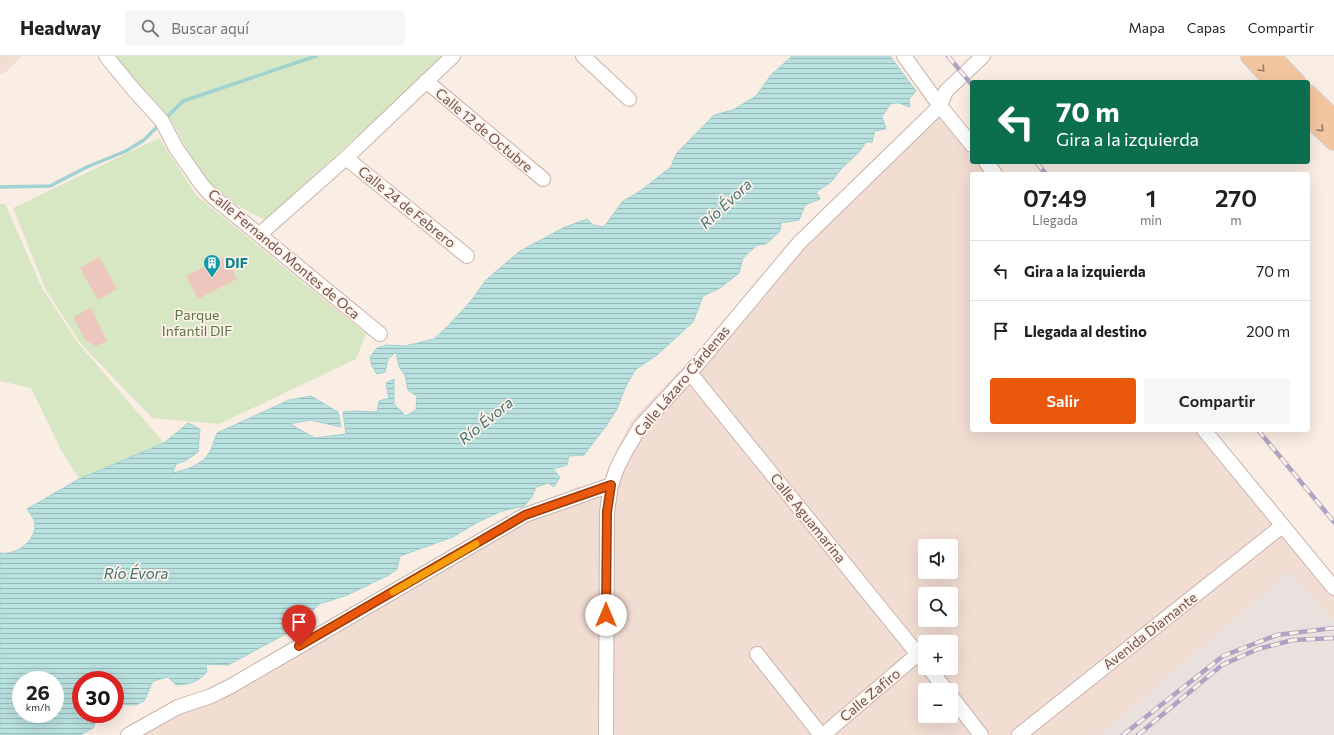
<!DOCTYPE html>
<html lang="es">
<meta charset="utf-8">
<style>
body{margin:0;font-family:Commissioner,sans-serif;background:#f6f6f6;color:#202124;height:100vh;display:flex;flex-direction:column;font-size:15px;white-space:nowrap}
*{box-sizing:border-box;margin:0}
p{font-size:13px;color:#757577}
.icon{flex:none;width:22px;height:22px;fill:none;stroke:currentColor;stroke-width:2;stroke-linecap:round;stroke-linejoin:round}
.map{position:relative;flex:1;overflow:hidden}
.drawer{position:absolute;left:970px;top:116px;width:340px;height:260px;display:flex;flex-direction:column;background:#fff;border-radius:4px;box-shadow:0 4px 16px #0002}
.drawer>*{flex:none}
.top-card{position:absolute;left:970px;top:24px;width:340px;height:84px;border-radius:4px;box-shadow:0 4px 16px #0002;background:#0b6e4f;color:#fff;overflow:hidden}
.controls{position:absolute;left:918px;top:483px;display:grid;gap:8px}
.controls a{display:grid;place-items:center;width:40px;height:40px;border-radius:4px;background:#fff;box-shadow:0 4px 16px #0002;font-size:20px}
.speed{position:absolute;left:12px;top:615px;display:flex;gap:8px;font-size:20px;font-weight:700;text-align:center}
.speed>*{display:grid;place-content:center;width:52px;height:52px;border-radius:50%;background:#fff;box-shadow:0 4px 16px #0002;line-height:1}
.speed small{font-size:10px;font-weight:400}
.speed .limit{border:6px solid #d22;background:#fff;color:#111}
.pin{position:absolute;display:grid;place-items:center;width:34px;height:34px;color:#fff;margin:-41px -17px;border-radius:50% 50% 50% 0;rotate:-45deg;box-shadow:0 0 4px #0007}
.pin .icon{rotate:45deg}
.me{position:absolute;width:44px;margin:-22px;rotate:0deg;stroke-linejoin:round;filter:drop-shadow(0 0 3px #0008)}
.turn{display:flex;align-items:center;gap:14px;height:84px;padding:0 20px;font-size:18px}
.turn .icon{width:52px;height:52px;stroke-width:2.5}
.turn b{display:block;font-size:28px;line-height:34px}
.eta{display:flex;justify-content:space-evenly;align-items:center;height:68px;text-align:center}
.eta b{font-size:24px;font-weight:600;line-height:28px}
.button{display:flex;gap:8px;margin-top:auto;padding:8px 20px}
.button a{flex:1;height:46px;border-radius:4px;background:#ea580c;color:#fff;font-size:16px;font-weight:600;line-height:46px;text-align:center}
.button a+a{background:#f6f6f6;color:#202124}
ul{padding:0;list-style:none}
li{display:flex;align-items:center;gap:12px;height:60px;padding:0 20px;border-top:1px solid #e0e0e0}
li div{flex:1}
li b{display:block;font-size:15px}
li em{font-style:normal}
header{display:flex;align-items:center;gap:24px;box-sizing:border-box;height:56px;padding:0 20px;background:#fff;border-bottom:1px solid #e0e0e0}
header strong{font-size:19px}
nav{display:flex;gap:22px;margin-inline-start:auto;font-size:14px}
.search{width:280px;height:36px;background:#f6f6f6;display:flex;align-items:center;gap:10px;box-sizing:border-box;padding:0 14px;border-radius:4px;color:#757577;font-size:15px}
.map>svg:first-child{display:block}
</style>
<header>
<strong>Headway</strong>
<div class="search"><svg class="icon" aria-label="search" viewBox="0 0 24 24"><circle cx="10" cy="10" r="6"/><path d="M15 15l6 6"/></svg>Buscar aquí</div>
<nav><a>Mapa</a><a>Capas</a><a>Compartir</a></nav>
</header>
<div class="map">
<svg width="1334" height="679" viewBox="0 0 1334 679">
<defs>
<pattern id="water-rules" width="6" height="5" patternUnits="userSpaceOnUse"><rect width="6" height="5" fill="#b9e1e0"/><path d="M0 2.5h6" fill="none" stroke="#9bb9b8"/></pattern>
</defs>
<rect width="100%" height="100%" fill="#faede3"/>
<path fill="#f1ddd2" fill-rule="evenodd" d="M0 0H22L7 15 0 19Z
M933 54 972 100V106H977L987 118H972V374H1203L1334 529V679H124L226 635 578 430 601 439 614 399 632 364ZM925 490H951V516H925ZM925 538H951V564H925ZM925 586H951V612H925ZM925 634H951V660H925Z"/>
<path fill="#e9e1dd" d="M1290 515 1334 566V679H1100Z"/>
<path fill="#d7e6c3" d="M111 0H444L265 164 207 133 172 65Z
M159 82 196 139 366 278 356 303 219 368 152 362 81 288 46 234 13 152Z
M0 148H5L42 232 78 287 164 387 79 423 61 394 31 332 0 325Z"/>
<path fill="url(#water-rules)" stroke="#a0d2d1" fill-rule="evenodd" d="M792 0H890L916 35 909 43 910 51 899 47 890 48 882 61 886 73 875 75 872 86H866L859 96 842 112 831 126 816 136 820 143 805 149 799 164 781 167 780 175 766 188 757 189 743 202 739 217 720 232 703 240 693 266 657 299 635 314 625 332 617 353 606 370 584 399 569 400 567 409 553 413 560 421 554 431 548 427 536 431 532 441 524 450 502 455 478 466 453 481 400 500 397 513 387 520 345 540 319 548 297 572 228 609 206 608 207 616C196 627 191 628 176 629L168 621 153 625 144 645 136 649 117 648 115 650V624H81V658H105L97 663 93 672 80 679H0V497C15 500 36 485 35 469 35 463 30 458 27 453L79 423 164 387 188 367 200 373 198 396 185 405 176 408 173 417C185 414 199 410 207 400 212 394 214 384 217 377L289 344 311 340 338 356 341 371 310 364 290 368 315 382 346 378 343 356 355 355 377 356 379 345 389 342 386 327 394 323V348L406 360 416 354 417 340 408 334 405 319 399 311 396 296 388 303 385 316 377 318 372 310 370 301 377 292 387 289 405 290 434 283 447 271 471 245 486 224 520 195 565 171 587 163 593 169 604 171 622 146 640 135 671 111 676 98 714 59 733 54 756 40 771 19ZM21 624H55V658H21Z"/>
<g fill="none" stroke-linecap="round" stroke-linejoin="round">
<path stroke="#a0d2d1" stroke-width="3.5" d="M164 64 183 45 316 0
M0 131 50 130 87 111 126 95 144 84 160 68"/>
</g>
<path fill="#edc7bd" d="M226 200 237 223 198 243 186 220Z
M99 201 117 233 98 244 80 212Z
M91 252 107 285 96 290 86 285 73 261Z"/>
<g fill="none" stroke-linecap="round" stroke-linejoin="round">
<defs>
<path id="minor" d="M106 0 133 33 162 65 176 92 202 129 212 140 380 278
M583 0 629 43
M904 0 940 50 972 89
M426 25 543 123
M346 102 467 200
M986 106 995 118
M260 178 346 102 453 0
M690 317 925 607
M1204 374 1334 532
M757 598 821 679
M929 612 946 634
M951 640 981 679
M128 679 178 651 211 640 231 630 525 459 611 429
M606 679 607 456 611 429 617 412 624 398 640 371 690 317 799 187 940 50 946 35 983 0
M823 679 918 598
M1019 679 1282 470"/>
<path id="major" d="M1250 0 1274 26
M1271 0 1296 26
M1308 38 1334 63
M1308 60 1334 85"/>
</defs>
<use href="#minor" stroke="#cab3aa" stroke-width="16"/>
<use href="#major" stroke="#d4cbc9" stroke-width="20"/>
<use href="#minor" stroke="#fff" stroke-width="14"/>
<use href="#major" stroke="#f4c6a0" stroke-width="18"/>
<defs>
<path id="rail" d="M948 0 972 29
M1036 106 1046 118
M1258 374 1334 466
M1123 679 1223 600 1277 579 1334 572
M1138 679 1222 609 1258 593 1293 584 1334 582"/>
</defs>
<use href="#rail" stroke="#aea3c2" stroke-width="4.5"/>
<use href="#rail" stroke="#fdf1e8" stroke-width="3" stroke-dasharray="9" stroke-linecap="butt"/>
</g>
<defs><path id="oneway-chevron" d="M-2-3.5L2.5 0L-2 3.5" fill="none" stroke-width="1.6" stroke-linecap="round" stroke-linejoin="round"/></defs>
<g stroke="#987564">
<use href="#oneway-chevron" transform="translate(1262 13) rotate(47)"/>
<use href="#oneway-chevron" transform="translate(1321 73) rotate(45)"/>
</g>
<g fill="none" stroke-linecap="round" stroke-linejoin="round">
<defs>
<path id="route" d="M299 590 525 459 611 429 607 456 606 559"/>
</defs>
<use href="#route" stroke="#983908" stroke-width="10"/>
<use href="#route" stroke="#ea580c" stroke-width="7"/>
<path stroke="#f59e0b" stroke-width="7" d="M393 536 476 488"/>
</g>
<defs>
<symbol id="building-pin" viewBox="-11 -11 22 30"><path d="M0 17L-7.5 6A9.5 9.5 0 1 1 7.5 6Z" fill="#0f9aa8" stroke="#fdf1e8"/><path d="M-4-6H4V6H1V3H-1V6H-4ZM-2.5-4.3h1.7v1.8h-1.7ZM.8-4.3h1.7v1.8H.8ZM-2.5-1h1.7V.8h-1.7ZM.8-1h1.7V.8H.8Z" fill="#fff"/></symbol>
</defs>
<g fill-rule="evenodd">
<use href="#building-pin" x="202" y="197" width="20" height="27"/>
</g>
<g text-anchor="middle" stroke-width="3.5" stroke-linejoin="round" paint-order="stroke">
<g font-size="14" fill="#70524b" stroke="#fdf1e8">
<text transform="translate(484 74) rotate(40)" y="5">Calle 12 de Octubre</text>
<text transform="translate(407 151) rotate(39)" y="5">Calle 24 de Febrero</text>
<text transform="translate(284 198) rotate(40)" y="5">Calle Fernando Montes de Oca</text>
<text transform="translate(682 325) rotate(-50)" y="5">Calle Lázaro Cárdenas</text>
<text transform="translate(808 462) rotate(51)" y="5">Calle Aguamarina</text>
<text transform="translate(1150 575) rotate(-38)" y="5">Avenida Diamante</text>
<text transform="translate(870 639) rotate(-40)" y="5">Calle Zafiro</text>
</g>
<g font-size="14" font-weight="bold" fill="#0d838f" stroke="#fdf1e8" text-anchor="start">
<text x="225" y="212">DIF</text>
</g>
<g font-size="14" fill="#5c7544" stroke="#fdf1e8">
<text x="197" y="264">Parque<tspan x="197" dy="16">Infantil DIF</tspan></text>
</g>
<g font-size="15" font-style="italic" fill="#417473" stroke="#fdf1e8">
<text transform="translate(726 148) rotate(-43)" y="5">Río Évora</text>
<text transform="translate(486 365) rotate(-39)" y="5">Río Évora</text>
<text x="136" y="523">Río Évora</text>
</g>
</g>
</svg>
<div class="controls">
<a><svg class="icon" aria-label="sound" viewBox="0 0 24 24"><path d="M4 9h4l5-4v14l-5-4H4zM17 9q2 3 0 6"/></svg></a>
<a><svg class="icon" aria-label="search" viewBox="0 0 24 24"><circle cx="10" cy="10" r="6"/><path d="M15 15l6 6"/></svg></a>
<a>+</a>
<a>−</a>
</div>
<div class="speed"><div>26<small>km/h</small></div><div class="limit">30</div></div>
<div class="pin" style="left:299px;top:590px;background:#d93025"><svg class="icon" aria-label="arrive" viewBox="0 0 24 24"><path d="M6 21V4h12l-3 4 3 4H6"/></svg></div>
<svg class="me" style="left:606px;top:559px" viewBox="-20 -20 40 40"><circle r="19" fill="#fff"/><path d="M0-13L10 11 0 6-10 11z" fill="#ea580c"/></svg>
<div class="top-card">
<div class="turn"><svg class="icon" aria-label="left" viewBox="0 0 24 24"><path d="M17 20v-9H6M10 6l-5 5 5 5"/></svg><div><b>70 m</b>Gira a la izquierda</div></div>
</div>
<section class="drawer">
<div class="eta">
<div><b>07:49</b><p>Llegada</p></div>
<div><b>1</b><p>min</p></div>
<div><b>270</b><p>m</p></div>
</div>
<ul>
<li><svg class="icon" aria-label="left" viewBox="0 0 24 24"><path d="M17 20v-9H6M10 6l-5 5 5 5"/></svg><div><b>Gira a la izquierda</b></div><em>70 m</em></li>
<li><svg class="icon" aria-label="arrive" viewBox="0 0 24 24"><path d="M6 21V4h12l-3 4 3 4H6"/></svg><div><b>Llegada al destino</b></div><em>200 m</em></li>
</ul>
<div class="button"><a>Salir</a><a>Compartir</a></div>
</section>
</div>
